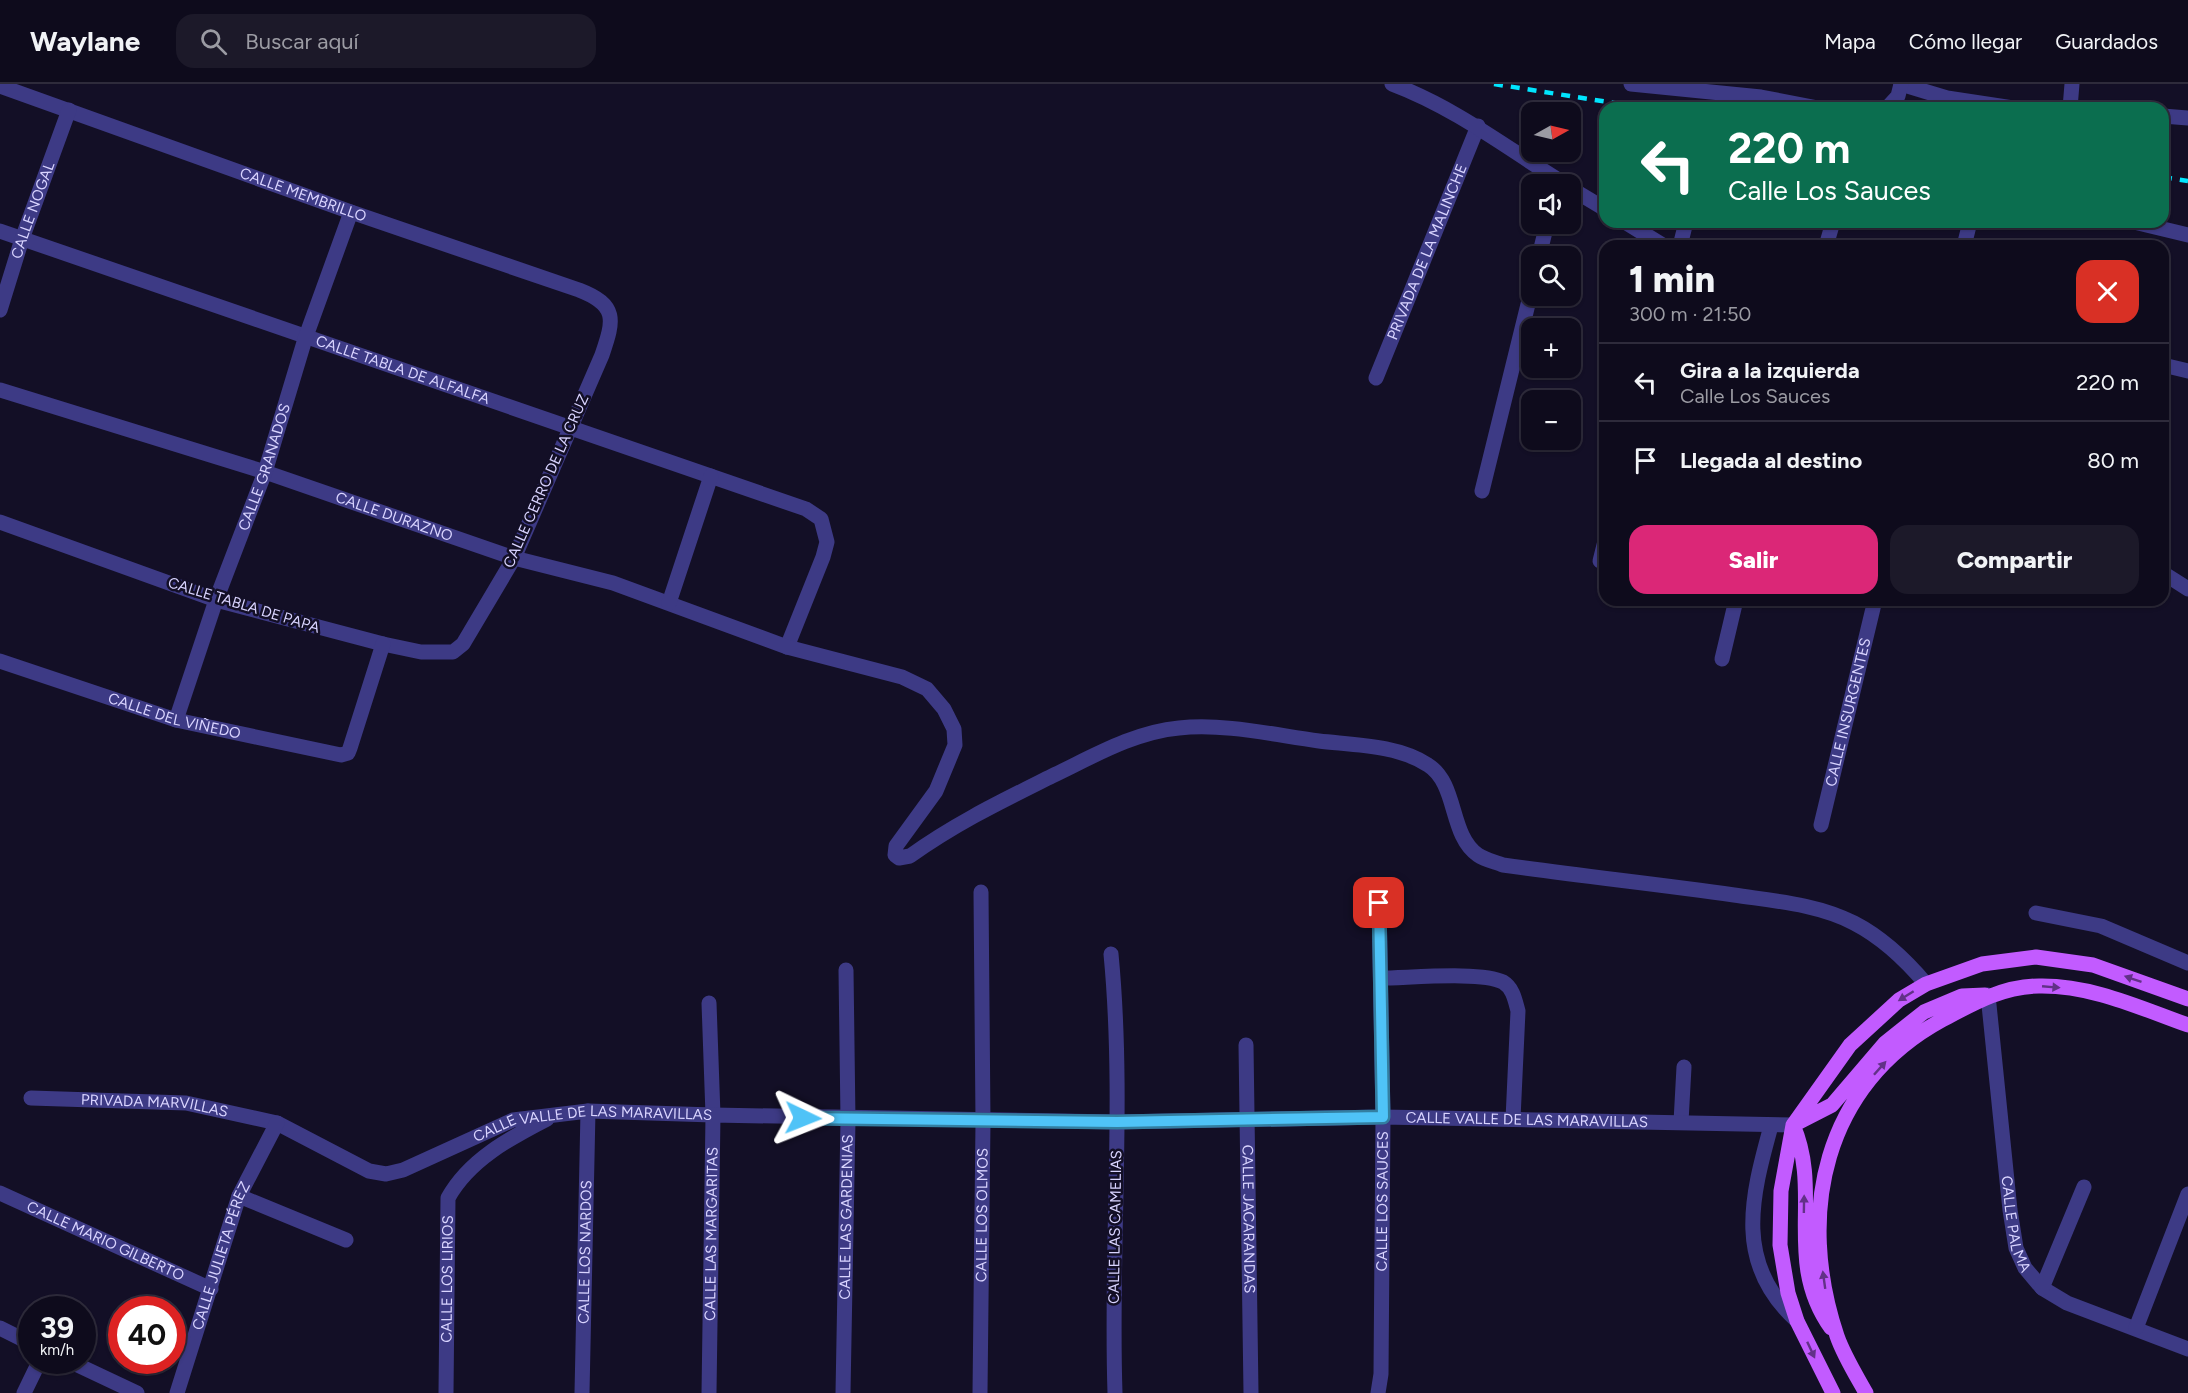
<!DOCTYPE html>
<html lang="es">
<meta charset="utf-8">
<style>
body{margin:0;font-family:Figtree,sans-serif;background:#1c1929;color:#f1f3f6;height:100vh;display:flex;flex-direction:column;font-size:22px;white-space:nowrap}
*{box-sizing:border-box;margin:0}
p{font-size:20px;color:#9b9ba3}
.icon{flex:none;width:33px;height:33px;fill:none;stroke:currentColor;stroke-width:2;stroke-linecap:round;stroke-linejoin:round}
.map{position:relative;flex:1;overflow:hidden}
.panel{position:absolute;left:1599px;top:156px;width:570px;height:366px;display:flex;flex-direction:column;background:#0e0b1c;border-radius:18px;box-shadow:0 2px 4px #0004,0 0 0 2px #2e2b3b}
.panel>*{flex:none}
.top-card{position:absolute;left:1599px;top:18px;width:570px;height:126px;border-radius:18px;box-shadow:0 2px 4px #0004,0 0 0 2px #2e2b3b;background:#0b6e4f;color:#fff;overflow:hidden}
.needle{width:39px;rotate:82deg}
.controls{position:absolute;left:1521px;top:18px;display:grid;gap:12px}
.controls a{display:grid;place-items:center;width:60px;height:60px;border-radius:12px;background:#0e0b1c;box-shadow:0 2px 4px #0004,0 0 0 2px #2e2b3b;font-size:30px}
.speed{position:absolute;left:18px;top:1212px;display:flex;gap:12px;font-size:30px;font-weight:700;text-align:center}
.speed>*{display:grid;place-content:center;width:78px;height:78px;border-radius:50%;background:#0e0b1c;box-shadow:0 2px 4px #0004,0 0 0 2px #2e2b3b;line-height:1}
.speed small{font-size:15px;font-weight:400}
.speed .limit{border:9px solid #d22;background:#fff;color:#111}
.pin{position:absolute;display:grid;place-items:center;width:51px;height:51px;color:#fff;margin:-26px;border-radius:12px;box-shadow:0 3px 9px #0006}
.me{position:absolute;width:66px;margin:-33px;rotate:92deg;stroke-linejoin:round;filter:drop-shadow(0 0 4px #0008)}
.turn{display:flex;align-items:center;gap:21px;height:126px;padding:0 30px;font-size:27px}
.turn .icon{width:78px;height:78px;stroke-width:2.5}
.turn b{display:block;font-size:42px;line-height:51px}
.round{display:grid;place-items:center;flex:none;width:63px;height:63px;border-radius:18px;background:#1c1929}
.headline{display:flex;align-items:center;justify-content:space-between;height:102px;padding:0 30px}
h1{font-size:36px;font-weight:800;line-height:45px}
.action{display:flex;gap:12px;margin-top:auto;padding:12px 30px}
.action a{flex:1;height:69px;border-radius:18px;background:#db2777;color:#fff;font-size:24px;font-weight:800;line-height:69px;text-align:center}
.action a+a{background:#1c1929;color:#f1f3f6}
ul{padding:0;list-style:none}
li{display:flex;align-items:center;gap:18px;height:78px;padding:0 30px;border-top:2px solid #2e2b3b}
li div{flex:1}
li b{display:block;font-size:22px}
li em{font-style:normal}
header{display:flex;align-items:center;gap:36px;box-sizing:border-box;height:84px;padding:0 30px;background:#0e0b1c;border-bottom:2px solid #2e2b3b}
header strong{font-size:28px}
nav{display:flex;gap:33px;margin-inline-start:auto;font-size:21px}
.search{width:420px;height:54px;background:#1c1929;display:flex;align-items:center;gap:15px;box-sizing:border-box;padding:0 21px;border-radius:18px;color:#9b9ba3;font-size:22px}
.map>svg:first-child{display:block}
</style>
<header>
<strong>Waylane</strong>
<div class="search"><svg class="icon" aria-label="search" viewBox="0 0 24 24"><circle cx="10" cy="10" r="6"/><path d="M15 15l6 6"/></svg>Buscar aquí</div>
<nav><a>Mapa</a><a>Cómo llegar</a><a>Guardados</a></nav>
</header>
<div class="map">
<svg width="2188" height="1309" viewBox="0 0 2188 1309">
<rect width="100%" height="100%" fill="#130f26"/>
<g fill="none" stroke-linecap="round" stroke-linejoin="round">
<g stroke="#3d3a85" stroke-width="15">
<path d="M1631 0 1761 13 1818 24"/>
<path d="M1901 0 1947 14 2013 24"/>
<path id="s1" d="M0 2 351 128 579 206C618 221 614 236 602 271L514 474 463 560 453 568H421L383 560 216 516 0 438"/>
<path d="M1887 24 1898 12 1901 0"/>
<path d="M2070 24 2072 0"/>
<path d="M2163 32 2188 34"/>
<path d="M2134 138 2188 151"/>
<path id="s2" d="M0 147 806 425 821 435 827 458 823 473 787 563"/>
<path d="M1680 162 1686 138"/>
<path d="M1826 162 1833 138"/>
<path d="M1964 162 1970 138"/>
<path d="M1539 172 1547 140"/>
<path id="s3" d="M0 226 22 155 69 26"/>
<path d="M2163 281 2188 287"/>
<path id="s4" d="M1376 294 1478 42"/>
<path id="s5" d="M0 306 265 388 514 474 613 499 787 563 902 593 927 605 944 625 954 645 955 661 936 707 896 762 895 771 899 774 910 772C956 739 1002 717 1052 692 1092 673 1134 648 1179 644 1224 639 1274 651 1319 657 1354 661 1398 661 1428 681 1458 700 1449 751 1478 771 1485 776 1496 778 1503 781 1580 792 1657 800 1734 811 1774 817 1817 820 1854 839 1883 854 1905 875 1926 900"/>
<path d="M1482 407 1532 204"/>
<path d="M1600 477 1605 457"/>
<path d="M669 519 711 392"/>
<path d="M1722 575 1736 516"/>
<path id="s6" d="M0 577 176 636 341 671 348 669 350 664 383 560"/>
<path id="s7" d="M176 636 216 516 265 388 305 255 351 128"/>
<path id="s8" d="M1821 741 1875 516"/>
<path d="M2036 829 2101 842 2188 879"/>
<path d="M1111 870C1125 1016 1110 1163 1115 1309"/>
<path d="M1381 894C1408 894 1482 887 1503 898 1513 904 1515 916 1518 927L1513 1035"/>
<path id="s9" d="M1988 911 2010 1126 2016 1164 2025 1184 2042 1204 2067 1219 2188 1265"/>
<path id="s10" d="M1246 961 1251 1309"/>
<path id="s11" d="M31 1014 186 1019 277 1039 369 1087 386 1090 403 1086 513 1036 588 1027 713 1031 709 919"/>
<path d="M1681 1038 1684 983"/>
<path d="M1771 1042C1751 1114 1734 1180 1797 1237"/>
<path id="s12" d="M0 1109 211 1205"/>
<path d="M239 1112 346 1156"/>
<path d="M2042 1204 2084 1103"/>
<path d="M0 1244 32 1260"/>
<path d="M2136 1244 2188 1110"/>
<path d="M67 1276 137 1309"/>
<path d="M24 1309 40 1276"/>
<path id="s13" d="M177 1309 239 1112 277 1039"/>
<path id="s14" d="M446 1309 448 1114C469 1076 510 1054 547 1035"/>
<path id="s15" d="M582 1309 588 1027"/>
<path id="s16" d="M843 1309 848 1036 846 886"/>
<path id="s17" d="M980 1309 983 1037 981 808"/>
<path id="s18" d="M1378 1309 1381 1290 1383 1033 1379 819"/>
</g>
<g stroke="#3d3a85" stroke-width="15">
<path d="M1392 0C1456 24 1508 65 1565 100"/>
<path d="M1570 104 1605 125"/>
<path d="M1625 138 1664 162"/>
<path d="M2163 489 2188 505"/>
<path id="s19" d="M709 1309 713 1031 1117 1038 1383 1033 1793 1041"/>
</g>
<path stroke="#c25bff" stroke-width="15" d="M1793 1041 1832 1021 1885 959 1924 928 1962 912 1985 911
M1793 1041C1823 1109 1783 1177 1831 1244
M1833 1309 1797 1237 1788 1209 1780 1161 1781 1107 1793 1041 1850 961 1899 916 1926 900 1982 880 2036 873 2093 881 2188 915
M1866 1309C1856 1291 1844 1272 1837 1252 1796 1130 1823 1001 1942 936 1972 920 2003 902 2039 902 2092 901 2140 924 2188 941"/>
<path stroke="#00e5ff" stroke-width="4.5" stroke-dasharray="9 8" stroke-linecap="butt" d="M1494 0 1646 24
M2163 93 2188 97"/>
</g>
<defs><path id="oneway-solid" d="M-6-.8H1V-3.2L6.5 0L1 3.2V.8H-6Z" transform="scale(1.5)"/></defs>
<g fill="#623188">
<use href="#oneway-solid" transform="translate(2133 895) rotate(-161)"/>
<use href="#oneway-solid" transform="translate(2051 903) rotate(5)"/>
<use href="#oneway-solid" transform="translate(1906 912) rotate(148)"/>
<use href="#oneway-solid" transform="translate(1880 984) rotate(-48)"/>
<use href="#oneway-solid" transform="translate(1804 1120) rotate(-89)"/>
<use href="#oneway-solid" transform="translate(1824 1196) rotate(-98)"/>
<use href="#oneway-solid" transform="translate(1811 1266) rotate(65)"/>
</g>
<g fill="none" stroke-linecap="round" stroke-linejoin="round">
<defs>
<path id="route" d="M803 1034 1117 1038 1383 1033 1379 819"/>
</defs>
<use href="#route" stroke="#337fa1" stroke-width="15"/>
<use href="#route" stroke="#4fc3f7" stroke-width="10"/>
</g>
<g text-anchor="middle" stroke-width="5" stroke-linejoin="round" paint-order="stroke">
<g font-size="15" fill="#d9d4ff" stroke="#130f26">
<text dy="5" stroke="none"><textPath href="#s1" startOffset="322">CALLE MEMBRILLO</textPath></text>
<text dy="5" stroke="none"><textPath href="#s3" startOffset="105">CALLE NOGAL</textPath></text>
<text dy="5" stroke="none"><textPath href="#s4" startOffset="136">PRIVADA DE LA MALINCHE</textPath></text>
<text dy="5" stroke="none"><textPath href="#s2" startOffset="426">CALLE TABLA DE ALFALFA</textPath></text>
<text dy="5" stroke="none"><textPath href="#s7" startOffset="268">CALLE GRANADOS</textPath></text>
<text transform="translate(546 397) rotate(-66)" y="5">CALLE CERRO DE LA CRUZ</text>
<text dy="5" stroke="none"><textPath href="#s5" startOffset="414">CALLE DURAZNO</textPath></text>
<text transform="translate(244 521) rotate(17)" y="5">CALLE TABLA DE PAPA</text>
<text dy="5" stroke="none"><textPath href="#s8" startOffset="116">CALLE INSURGENTES</textPath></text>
<text dy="5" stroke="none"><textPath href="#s6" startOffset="183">CALLE DEL VIÑEDO</textPath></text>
<text dy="5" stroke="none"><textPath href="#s11" startOffset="124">PRIVADA MARVILLAS</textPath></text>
<text dy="5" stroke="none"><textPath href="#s19" startOffset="1092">CALLE VALLE DE LAS MARAVILLAS</textPath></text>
<text dy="5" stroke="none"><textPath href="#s11" startOffset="586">CALLE VALLE DE LAS MARAVILLAS</textPath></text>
<text dy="5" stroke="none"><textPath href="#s18" startOffset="192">CALLE LOS SAUCES</textPath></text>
<text dy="5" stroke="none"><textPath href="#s17" startOffset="178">CALLE LOS OLMOS</textPath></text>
<text dy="5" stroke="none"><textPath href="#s16" startOffset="176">CALLE LAS GARDENIAS</textPath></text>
<text dy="5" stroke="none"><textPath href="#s10" startOffset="174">CALLE JACARANDAS</textPath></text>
<text dy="5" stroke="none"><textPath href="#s9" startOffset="231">CALLE PALMA</textPath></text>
<text transform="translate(1115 1143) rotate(-89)" y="5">CALLE LAS CAMELIAS</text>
<text dy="5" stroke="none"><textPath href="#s19" startOffset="159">CALLE LAS MARGARITAS</textPath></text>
<text dy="5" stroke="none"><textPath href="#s12" startOffset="116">CALLE MARIO GILBERTO</textPath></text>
<text dy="5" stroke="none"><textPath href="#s15" startOffset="141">CALLE LOS NARDOS</textPath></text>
<text dy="5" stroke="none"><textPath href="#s13" startOffset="144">CALLE JULIETA PÉREZ</textPath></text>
<text dy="5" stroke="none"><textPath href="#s14" startOffset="114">CALLE LOS LIRIOS</textPath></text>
</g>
</g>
</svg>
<div class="controls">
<a><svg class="needle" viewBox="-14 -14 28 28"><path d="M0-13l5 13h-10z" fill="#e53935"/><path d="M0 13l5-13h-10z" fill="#9b9ba3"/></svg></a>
<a><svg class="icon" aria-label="sound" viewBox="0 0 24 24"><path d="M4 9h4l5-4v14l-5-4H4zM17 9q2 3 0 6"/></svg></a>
<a><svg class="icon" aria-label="search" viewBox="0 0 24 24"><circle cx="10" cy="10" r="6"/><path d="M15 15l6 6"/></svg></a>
<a>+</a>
<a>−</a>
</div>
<div class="speed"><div>39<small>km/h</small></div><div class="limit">40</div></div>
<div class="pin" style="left:1379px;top:819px;background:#d93025"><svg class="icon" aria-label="arrive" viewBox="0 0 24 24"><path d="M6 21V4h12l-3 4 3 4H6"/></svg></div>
<svg class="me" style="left:803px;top:1034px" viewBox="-20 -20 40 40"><path d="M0-17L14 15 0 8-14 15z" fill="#4fc3f7" stroke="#fff" stroke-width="4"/></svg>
<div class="top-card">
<div class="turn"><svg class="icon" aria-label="left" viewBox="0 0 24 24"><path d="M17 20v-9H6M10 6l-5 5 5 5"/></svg><div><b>220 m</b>Calle Los Sauces</div></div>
</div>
<section class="panel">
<div class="headline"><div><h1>1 min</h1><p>300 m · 21:50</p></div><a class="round" style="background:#d93025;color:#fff"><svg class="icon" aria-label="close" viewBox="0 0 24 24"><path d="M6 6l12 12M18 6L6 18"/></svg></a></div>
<ul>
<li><svg class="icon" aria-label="left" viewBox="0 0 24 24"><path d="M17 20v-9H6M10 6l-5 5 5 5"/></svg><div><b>Gira a la izquierda</b><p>Calle Los Sauces</p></div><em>220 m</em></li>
<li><svg class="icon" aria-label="arrive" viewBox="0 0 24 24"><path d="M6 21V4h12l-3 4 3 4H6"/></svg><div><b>Llegada al destino</b></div><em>80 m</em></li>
</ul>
<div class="action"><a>Salir</a><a>Compartir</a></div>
</section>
</div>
